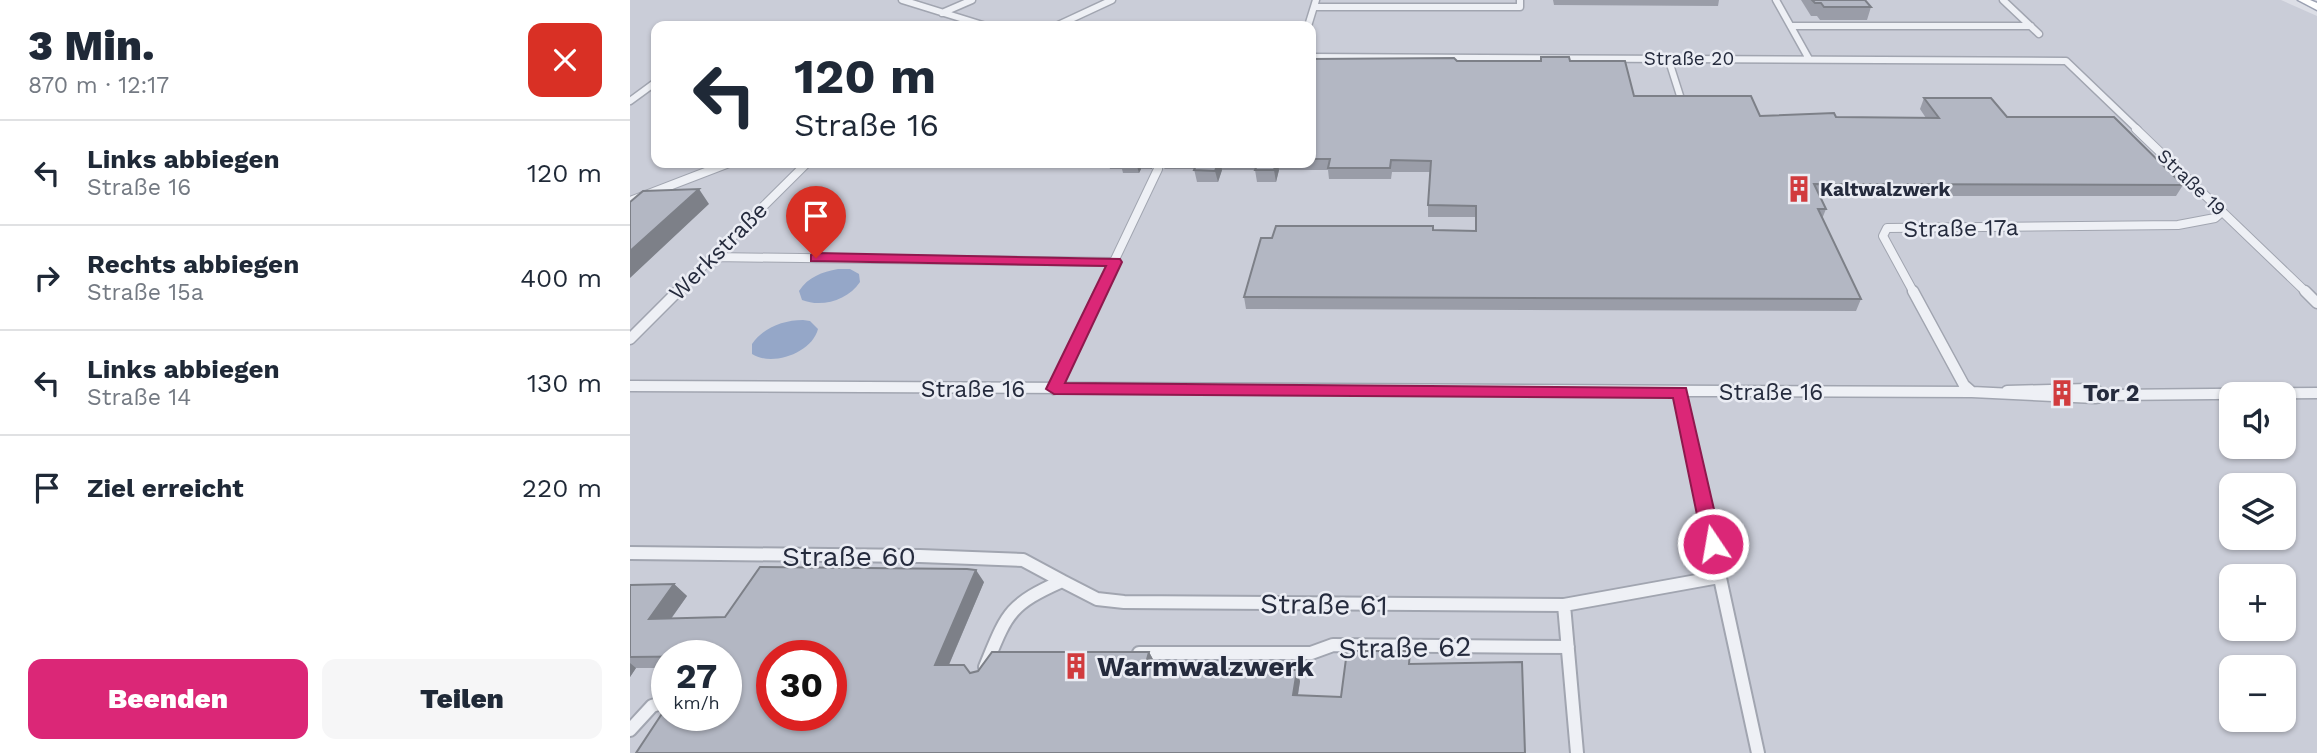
<!DOCTYPE html>
<html lang="de">
<meta charset="utf-8">
<style>
body{margin:0;font-family:"Work Sans",sans-serif;background:#f6f6f7;color:#1f2937;height:100vh;display:flex;flex-direction:column;font-size:26px;white-space:nowrap}
*{box-sizing:border-box;margin:0}
p{font-size:23px;color:#747a83}
.icon{flex:none;width:38px;height:38px;fill:none;stroke:currentColor;stroke-width:2;stroke-linecap:round;stroke-linejoin:round}
.map{position:relative;flex:1;overflow:hidden}
.side{display:flex;flex-direction:column;background:#fff;width:630px}
.side>*{flex:none}
.guide{position:absolute;left:21px;top:21px;width:665px;height:147px;border-radius:14px;box-shadow:0 2px 5px #0004;background:#fff;color:#1f2937;overflow:hidden}
.buttons{position:absolute;left:1589px;top:382px;display:grid;gap:14px}
.buttons a{display:grid;place-items:center;width:77px;height:77px;border-radius:14px;background:#fff;box-shadow:0 2px 5px #0004;font-size:35px}
.speed{position:absolute;left:21px;top:640px;display:flex;gap:14px;font-size:35px;font-weight:700;text-align:center}
.speed>*{display:grid;place-content:center;width:91px;height:91px;border-radius:50%;background:#fff;box-shadow:0 2px 5px #0004;line-height:1}
.speed small{font-size:18px;font-weight:400}
.speed .limit{border:10px solid #d22;background:#fff;color:#111}
.pin{position:absolute;display:grid;place-items:center;width:60px;height:60px;color:#fff;margin:-72px -30px;border-radius:50% 50% 50% 0;rotate:-45deg;box-shadow:0 0 7px #0007}
.pin .icon{rotate:45deg}
.me{position:absolute;width:77px;margin:-38px;rotate:348deg;stroke-linejoin:round;filter:drop-shadow(0 0 5px #0008)}
.turn{display:flex;align-items:center;gap:24px;height:147px;padding:0 28px;font-size:32px}
.turn .icon{width:91px;height:91px;stroke-width:2.5}
.turn b{display:block;font-size:49px;line-height:60px}
.round{display:grid;place-items:center;flex:none;width:74px;height:74px;border-radius:14px;background:#f6f6f7}
.head{display:flex;align-items:center;justify-content:space-between;height:119px;padding:0 28px}
h1{font-size:42px;font-weight:800;line-height:52px}
.button{display:flex;gap:14px;margin-top:auto;padding:14px 28px}
.button a{flex:1;height:80px;border-radius:14px;background:#db2777;color:#fff;font-size:28px;font-weight:800;line-height:80px;text-align:center}
.button a+a{background:#f6f6f7;color:#1f2937}
ul{padding:0;list-style:none}
li{display:flex;align-items:center;gap:21px;height:105px;padding:0 28px;border-top:2px solid #e0e1e3}
li div{flex:1}
li b{display:block;font-size:26px}
li em{font-style:normal}
main{display:flex;flex:1;min-height:0}
.map>svg:first-child{display:block}
</style>
<main>
<section class="side">
<div class="head"><div><h1>3 Min.</h1><p>870 m · 12:17</p></div><a class="round" style="background:#d93025;color:#fff"><svg class="icon" aria-label="close" viewBox="0 0 24 24"><path d="M6 6l12 12M18 6L6 18"/></svg></a></div>
<ul>
<li><svg class="icon" aria-label="left" viewBox="0 0 24 24"><path d="M17 20v-9H6M10 6l-5 5 5 5"/></svg><div><b>Links abbiegen</b><p>Straße 16</p></div><em>120 m</em></li>
<li><svg class="icon" aria-label="right" viewBox="0 0 24 24"><path d="M7 20v-9h11M14 6l5 5-5 5"/></svg><div><b>Rechts abbiegen</b><p>Straße 15a</p></div><em>400 m</em></li>
<li><svg class="icon" aria-label="left" viewBox="0 0 24 24"><path d="M17 20v-9H6M10 6l-5 5 5 5"/></svg><div><b>Links abbiegen</b><p>Straße 14</p></div><em>130 m</em></li>
<li><svg class="icon" aria-label="arrive" viewBox="0 0 24 24"><path d="M6 21V4h12l-3 4 3 4H6"/></svg><div><b>Ziel erreicht</b></div><em>220 m</em></li>
</ul>
<div class="button"><a>Beenden</a><a>Teilen</a></div>
</section>
<div class="map">
<svg width="1687" height="753" viewBox="0 0 1687 753">
<rect width="100%" height="100%" fill="#dcdee6"/>
<path fill="#cacdd8" fill-rule="evenodd" d="M0 0H1651L1687 16V753H0ZM26 26H681V163H26ZM1601 394H1654V446H1601ZM1601 485H1654V537H1601ZM1601 576H1654V628H1601ZM37 656H96V716H37ZM142 656H201V716H142ZM1601 667H1654V719H1601Z"/>
<path fill="#95a7c8" d="M208 269H220L229 274 230 282C218 300 192 308 172 300L169 291C178 277 192 272 208 269Z
M173 320 180 321 188 329C182 353 142 367 122 354V344C133 328 153 320 173 320Z"/>
<g fill="none" stroke-linecap="round" stroke-linejoin="round">
<defs>
<path id="street-far3" d="M272 0 356 26
M1146 0 1179 59
M1373 0 1409 34
M684 7H890V0
M312 13 342 0
M426 26 482 0
M678 26 686 0
M1161 26H1401
M681 57 1436 61 1508 130
M1038 58 1052 102
M0 101 26 82"/>
<path id="street-far2" d="M1506 129 1677 293
M0 201 99 163
M82 257 485 262
M46 293 177 163
M469 293 528 169
M1284 293 1253 236 1257 228 1548 225 1585 218 1592 212"/>
<path id="street-far1" d="M1283 291 1334 385 1342 392
M1675 291 1687 303
M0 339 48 291
M0 386 1342 392 1465 398 1482 395 1687 393
M424 389 470 291
M1377 391 1458 389 1476 394
M1050 392 1073 497"/>
<path id="street" d="M1072 495 1128 753
M0 553 290 556 393 560 432 581
M934 605 947 753
M509 653H681L703 645 938 647
M355 667C377 614 378 605 432 581L467 599 494 602 934 605 1089 577
M0 730 22 706 37 701"/>
<path id="primary" d="M1668 0H1680L1687 3V10Z"/>
</defs>
<use href="#street-far3" stroke="#a1a5b0" stroke-width="9"/>
<use href="#street-far2" stroke="#a1a5b0" stroke-width="10"/>
<use href="#street-far1" stroke="#a1a5b0" stroke-width="13"/>
<use href="#street" stroke="#a1a5b0" stroke-width="16"/>
<use href="#primary" stroke="#9ba1b2" stroke-width="3"/>
<use href="#street-far3" stroke="#eef0f5" stroke-width="6"/>
<use href="#street-far2" stroke="#eef0f5" stroke-width="8"/>
<use href="#street-far1" stroke="#eef0f5" stroke-width="10"/>
<use href="#street" stroke="#eef0f5" stroke-width="12"/>
<use href="#primary" fill="#fff" fill-rule="evenodd"/>
</g>
<path fill="#9a9da8" d="M923 0H1089L1088 6 924 5Z
M1171 0H1235L1241 7 1237 20H1190L1187 16H1181Z
M681 59 940 61 1004 96 1130 116 1296 118 1290 109 1294 98 1377 117 1553 185 1546 196H1189L1196 209 1192 219 1231 299 1226 311 616 309 614 297 804 230 846 231V217H798V205L800 172H762L761 179H699L698 170H649L646 182H627L625 170H592L588 182H567L564 169H535L528 163H681Z
M478 163H528L521 169H511L509 173H493L492 169H480Z
M354 582 319 665 340 673 519 652 525 663 524 667 670 681 668 695 711 697 781 664 895 753 96 656H37V668H6L0 677V585L44 584 57 596 41 619 95 617Z"/>
<path fill="#7d8088" d="M506 163H509L511 169 509 173Z
M519 163H528L521 169Z
M588 163H591L592 170 588 182 585 171Z
M646 163H648L649 170 646 182 644 170Z
M69 189 79 204 0 278V251Z
M346 570 354 582 314 676 305 665Z
M44 584 57 596 32 631 19 619Z
M519 652 525 663 521 678 515 667Z
M0 663 6 668 0 677Z
M667 670 670 681 666 706 663 695Z"/>
<path fill="#b3b7c3" stroke="#7d8088" stroke-width="2" fill-rule="evenodd" d="M1182 0H1235L1241 7H1194L1191 3H1185Z
M911 57H939L940 61H995L1004 96H1121L1130 116 1204 113 1206 117 1309 118 1294 98H1361L1377 117H1484L1553 185 1184 184 1196 209H1188L1231 299 614 297 631 238H642L646 226H803V230L846 231V206L798 205 801 161 761 160 760 168H698L700 159H681V59L824 58 827 61H911Z
M567 163H588L585 171 564 170Z
M628 163H646L644 170H625Z
M69 189 0 251V202L13 191Z
M130 567 337 569 346 570 305 665H334L340 673 348 671 362 652H519L515 667 667 670 663 695 711 697 717 651H780L779 664 892 662 895 753H6L37 706V716H96V656L0 657V585L44 584 19 619 95 617ZM142 656H201V716H142Z"/>
<path fill="#db2777" stroke="#8e194d" stroke-width="2" d="M186 253 490 259 492 262 435 383 1056 388 1092 544 1089 549 1083 552 1076 549 1073 544 1043 398 424 394 416 389 476 266 181 261V255Z"/>
<defs>
<symbol id="building-bare" viewBox="-9 -9 18 18"><path d="M-4-6H4V6H1V3H-1V6H-4ZM-2.5-4.3h1.7v1.8h-1.7ZM.8-4.3h1.7v1.8H.8ZM-2.5-1h1.7V.8h-1.7ZM.8-1h1.7V.8H.8Z" fill="#d13b3e" stroke="#ebedf4" stroke-width="2.5" paint-order="stroke"/></symbol>
</defs>
<g fill-rule="evenodd">
<use href="#building-bare" x="1150" y="170" width="38" height="38"/>
<use href="#building-bare" x="1413" y="374" width="38" height="38"/>
<use href="#building-bare" x="427" y="647" width="38" height="38"/>
</g>
<g text-anchor="middle" stroke-width="5" stroke-linejoin="round" paint-order="stroke">
<g font-size="19" fill="#252b3d" stroke="#ebedf4">
<text x="1059" y="65">Straße 20</text>
<text transform="translate(1562 182) rotate(44)" y="7">Straße 19</text>
</g>
<g font-size="19" font-weight="bold" fill="#252b3d" stroke="#ebedf4" text-anchor="start">
<text x="1190" y="196">Kaltwalzwerk</text>
</g>
<g font-size="23" fill="#252b3d" stroke="#ebedf4">
<text transform="translate(1331 228) rotate(-1)" y="8">Straße 17a</text>
<text transform="translate(88 251) rotate(-45)" y="8">Werkstraße</text>
<text x="343" y="397">Straße 16</text>
<text x="1141" y="400">Straße 16</text>
</g>
<g font-size="23" font-weight="bold" fill="#252b3d" stroke="#ebedf4" text-anchor="start">
<text x="1453" y="401">Tor 2</text>
</g>
<g font-size="28" fill="#252b3d" stroke="#ebedf4">
<text x="219" y="566">Straße 60</text>
<text transform="translate(694 604) rotate(1)" y="10">Straße 61</text>
<text transform="translate(775 647) rotate(-1)" y="10">Straße 62</text>
</g>
<g font-size="28" font-weight="bold" fill="#252b3d" stroke="#ebedf4" text-anchor="start">
<text x="467" y="676">Warmwalzwerk</text>
</g>
</g>
</svg>
<div class="buttons">
<a><svg class="icon" aria-label="sound" viewBox="0 0 24 24"><path d="M4 9h4l5-4v14l-5-4H4zM17 9q2 3 0 6"/></svg></a>
<a><svg class="icon" aria-label="layers" viewBox="0 0 24 24"><path d="M12 4l9 5-9 5-9-5zM3 14l9 5 9-5"/></svg></a>
<a>+</a>
<a>−</a>
</div>
<div class="speed"><div>27<small>km/h</small></div><div class="limit">30</div></div>
<div class="pin" style="left:186px;top:258px;background:#d93025"><svg class="icon" aria-label="arrive" viewBox="0 0 24 24"><path d="M6 21V4h12l-3 4 3 4H6"/></svg></div>
<svg class="me" style="left:1083px;top:544px" viewBox="-20 -20 40 40"><circle r="17" fill="#db2777" stroke="#fff" stroke-width="3"/><path d="M0-11L8 9 0 5-8 9z" fill="#fff"/></svg>
<div class="guide">
<div class="turn"><svg class="icon" aria-label="left" viewBox="0 0 24 24"><path d="M17 20v-9H6M10 6l-5 5 5 5"/></svg><div><b>120 m</b>Straße 16</div></div>
</div>
</div>
</main>
